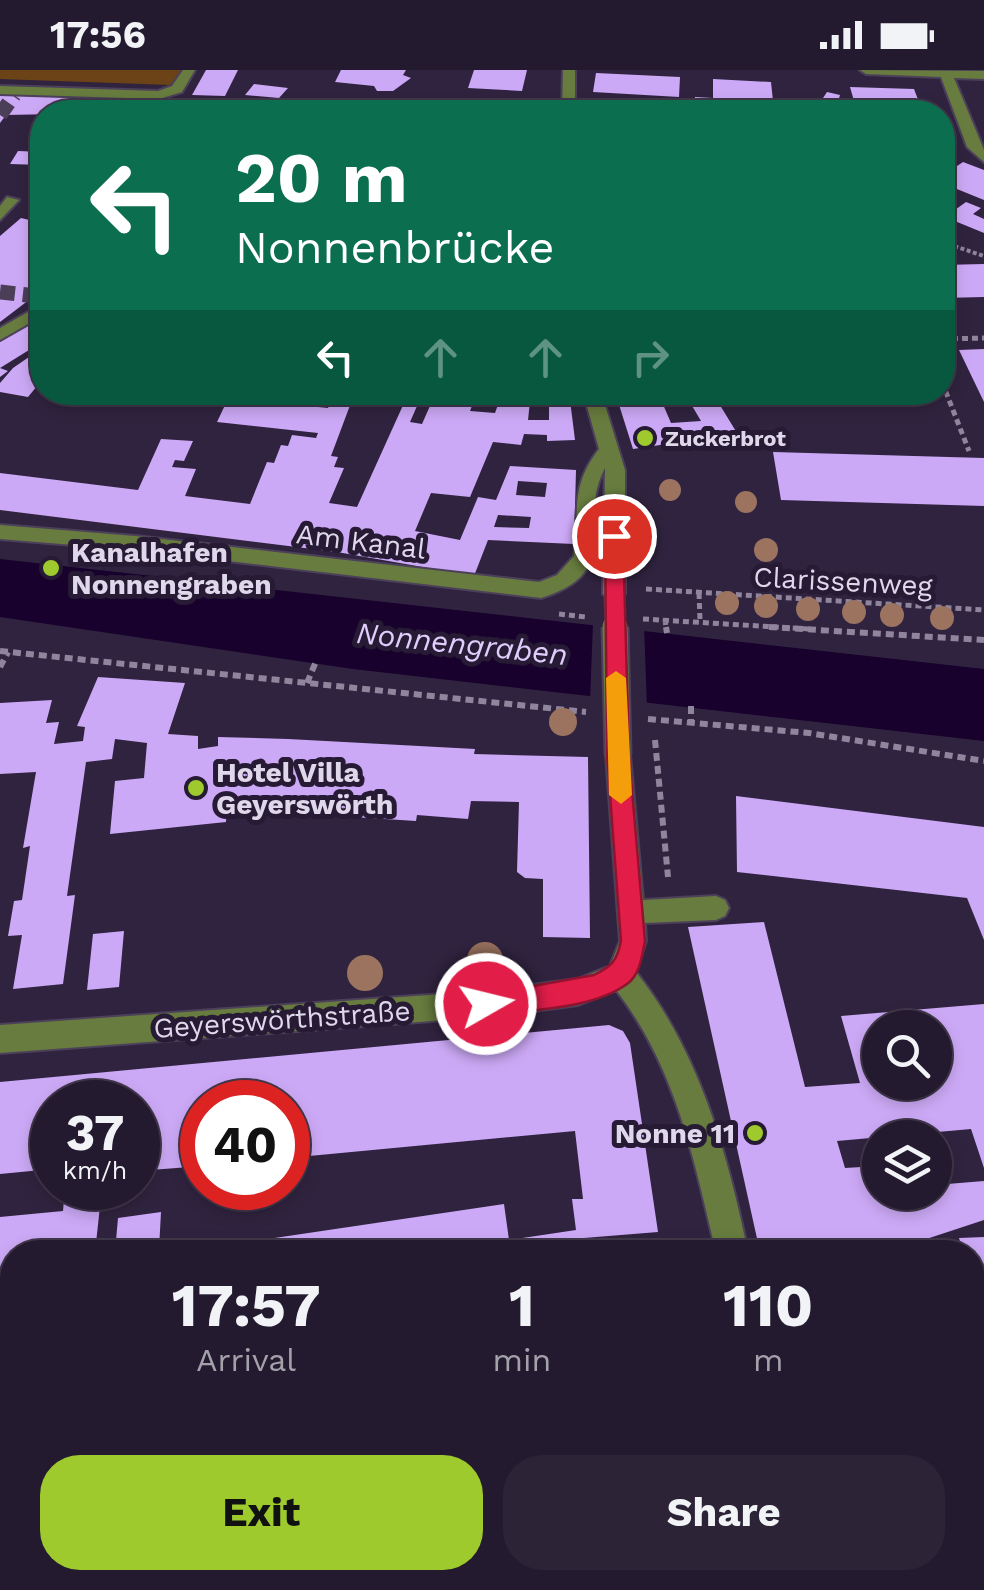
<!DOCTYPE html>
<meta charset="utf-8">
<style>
body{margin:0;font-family:"Work Sans",sans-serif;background:#2c2337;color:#f1f3f6;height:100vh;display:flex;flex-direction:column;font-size:38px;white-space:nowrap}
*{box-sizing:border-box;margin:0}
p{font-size:32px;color:#a3a1aa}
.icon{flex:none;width:55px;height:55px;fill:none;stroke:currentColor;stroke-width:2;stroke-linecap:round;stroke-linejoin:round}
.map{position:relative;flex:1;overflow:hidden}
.drawer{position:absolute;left:0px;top:1170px;width:985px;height:350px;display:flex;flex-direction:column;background:#241a2f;border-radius:40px 40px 0 0;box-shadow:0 5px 15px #0003,0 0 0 2px #41384b}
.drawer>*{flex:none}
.hud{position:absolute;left:30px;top:30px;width:925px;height:305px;border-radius:40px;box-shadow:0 5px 15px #0003,0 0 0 2px #41384b;background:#0b6e4f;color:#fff;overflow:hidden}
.tools{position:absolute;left:862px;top:940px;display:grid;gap:20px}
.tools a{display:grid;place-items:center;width:90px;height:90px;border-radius:50%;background:#241a2f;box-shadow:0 5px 15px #0003,0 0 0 2px #41384b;font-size:50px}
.speed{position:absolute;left:30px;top:1010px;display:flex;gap:20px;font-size:50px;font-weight:700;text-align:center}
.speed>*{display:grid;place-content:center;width:130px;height:130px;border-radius:50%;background:#241a2f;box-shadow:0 5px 15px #0003,0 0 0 2px #41384b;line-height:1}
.speed small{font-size:25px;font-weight:400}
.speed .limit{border:15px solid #d22;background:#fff;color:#111}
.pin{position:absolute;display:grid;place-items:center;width:85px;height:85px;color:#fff;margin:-42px;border:5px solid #fff;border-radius:50%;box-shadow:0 2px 10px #0007}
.me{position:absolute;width:110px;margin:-55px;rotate:82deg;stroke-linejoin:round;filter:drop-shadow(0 0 8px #0008)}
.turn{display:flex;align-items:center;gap:35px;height:210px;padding:0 40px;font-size:45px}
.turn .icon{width:130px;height:130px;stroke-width:2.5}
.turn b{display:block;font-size:70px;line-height:85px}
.lanes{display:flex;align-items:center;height:95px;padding:0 40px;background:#0003;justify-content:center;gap:50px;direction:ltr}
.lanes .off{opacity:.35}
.eta{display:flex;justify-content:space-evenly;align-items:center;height:170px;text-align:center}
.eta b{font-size:60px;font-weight:700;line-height:70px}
.action{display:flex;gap:20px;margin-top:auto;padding:20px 40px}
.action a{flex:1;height:115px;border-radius:40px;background:#9eca2e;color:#111;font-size:40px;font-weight:700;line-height:115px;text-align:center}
.action a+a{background:#2c2337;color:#f1f3f6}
.status{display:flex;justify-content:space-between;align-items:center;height:70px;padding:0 50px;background:#241a2f;direction:ltr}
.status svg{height:28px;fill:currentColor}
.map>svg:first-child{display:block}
</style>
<div class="status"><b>17:56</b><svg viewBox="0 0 49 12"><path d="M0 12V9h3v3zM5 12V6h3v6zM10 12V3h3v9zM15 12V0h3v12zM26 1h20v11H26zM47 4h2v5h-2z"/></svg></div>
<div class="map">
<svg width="984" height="1520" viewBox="0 0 984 1520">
<rect width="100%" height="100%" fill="#30233f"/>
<path fill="#6c4316" d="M0 0H181L171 15 0 9Z
M185 31 433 39 431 42H180Z"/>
<path fill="#18012c" d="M0 489 984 599V671L353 599 0 547Z
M12 1398V1508H299L309 1520H0V1400Z
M984 1490V1520H842L840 1510 858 1508H972L973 1492Z"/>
<path fill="#30233f" d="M593 553 644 556 647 637 590 631Z"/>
<path fill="#cca9f6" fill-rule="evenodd" d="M206 0H238L225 26 192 25Z
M341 0H406L403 5 411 8 393 21H377L374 16 335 12Z
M474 0H527L522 21 468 18Z
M596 3 680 7 679 27 593 22Z
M713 9 771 12 773 31 733 29V33L720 32 721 42H694L695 27 713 28Z
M254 14 288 18 279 28 245 25Z
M850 17 914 19 922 40 856 38Z
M827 22 840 25 835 42 815 40Z
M0 25 152 29 149 34 161 35 157 42 6 45 0 53Z
M474 32 535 38 534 42H472Z
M18 81 42 82V95L10 94Z
M963 92 984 100V130L942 113V106Z
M966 132 981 138 973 144 984 149V163L945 147Z
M21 148 42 153V220L0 252V166Z
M984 194V227L942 228V195Z
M42 243V272L0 298 8 301 0 307V269Z
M42 278V310L28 327 0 322V313L13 298Z
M984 279V332L959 280Z
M131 322H294L288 334 328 338 334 322H355L331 386 338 387 334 397 344 398 329 433 357 437 409 322H531L528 350H549V322H569L575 370 547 371V365L524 364 521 375 493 372 470 427 431 423 415 461 460 470 478 427 496 430 510 396 576 400 574 474 488 470 474 506 337 482 0 440V403L138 420 161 369 193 371 184 391 175 390 172 397 196 399 185 426 250 434 267 392 274 393 281 375 288 376 292 365 316 368 318 363 217 352 226 333 182 327 177 334ZM421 327 433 329 422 354 410 352ZM475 328 500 329 495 343 470 341ZM518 411 547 413 545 427 516 425ZM498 445 531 447 529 458 494 457Z
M615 322H712L740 368 711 367 707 361 662 364 667 374 633 379ZM688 329 701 351 671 353 662 332Z
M773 382 984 388V436L781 430Z
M98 607 185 613 168 664 198 666V679L218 676V667L288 669 475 679 474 684 588 687 590 868 543 867V809L525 808 517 802 519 732 471 731 468 749 417 745 416 751 322 745 323 738 273 735 276 725 227 730 226 752 110 764 115 711 144 708 147 673 115 669 112 689 86 692 67 826 75 825 63 914 13 919 22 865 8 866 14 831 22 830 30 776 23 778 36 702 0 704V633L52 630 46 653 59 652 54 674 83 671 85 657 77 656Z
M736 726 984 757V870L967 828 737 802Z
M764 852 805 1017 860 1013 841 946 984 934V1098L971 1059 837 1071 845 1098 861 1097 868 1120 935 1122V1115L984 1111V1150L887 1182H760L688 857ZM880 958H935V1012H880Z
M124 861 119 917 87 920 93 864Z
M609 955 623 961 630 973 658 1162 584 1168 586 1182H115L118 1148 161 1142 159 1179 261 1170 504 1134 509 1170 576 1160 572 1129H583L575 1061 288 1088V1032H202V1096L138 1101V1032H52V1099L0 1104V1012Z
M65 1118H102L95 1182H12V1242L0 1244V1147L63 1141Z
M984 1167V1371L972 1374V1182H963L959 1168Z
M299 1508H454L461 1515 458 1520H309Z
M482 1508H839L842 1520H478Z"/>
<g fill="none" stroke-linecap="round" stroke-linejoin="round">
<path stroke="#4a3e59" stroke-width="15" stroke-dasharray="15 8" stroke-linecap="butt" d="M0 45 14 25
M0 222 36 226"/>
<defs>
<path id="minor" d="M183 0H195L182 22 159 29 0 24V16L158 21 172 16Z
M563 0H575V42H562Z
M860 0 984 1V9L954 8 984 80V92L967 77 941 7 866 4Z
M7 127 19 130 0 150V136Z
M42 234V246L0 270V258Z
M583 322H601L625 400V524L614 532 603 524 605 398C575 454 626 502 541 528L135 480 0 469V455L135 466 539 512 557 505 574 486C580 441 569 418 599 379Z
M618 675 630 685 643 830 716 826 725 830 729 838 725 846 716 850 645 853 646 871 636 902C699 981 728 1085 748 1182H716C694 1090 676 997 616 920L578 935 486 947 0 983V955L486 921 578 909 610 896 620 871 606 685Z
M984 1414V1450L972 1451V1415Z
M450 1508H488L485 1520H447Z"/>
</defs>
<use href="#minor" stroke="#4c405a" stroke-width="4"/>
<path stroke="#8f859c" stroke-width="4" stroke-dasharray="4 2.5" stroke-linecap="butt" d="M189 42H207
M942 172 984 186"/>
<path stroke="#8f859c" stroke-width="5" stroke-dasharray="6 4" stroke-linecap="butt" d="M942 269 984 268
M942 312 969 381
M646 519 984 540
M699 523 700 550
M559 544 586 547
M643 549 809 559
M665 549 666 559"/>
<path stroke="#8f859c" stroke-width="6" stroke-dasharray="8 5" stroke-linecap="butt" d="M666 557 667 563
M769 557 984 570
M0 581 586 642
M0 597 8 582
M307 613 317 589
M691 636V655
M648 649 809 663 984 691
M655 670 668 807"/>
<use href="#minor" fill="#677c3e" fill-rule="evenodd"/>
<defs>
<path id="minor-bridge-far1" d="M614 524 615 559"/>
<path id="minor-bridge" d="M615 557 618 685"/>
</defs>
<use href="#minor-bridge-far1" stroke="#4c405a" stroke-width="21" stroke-linecap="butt"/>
<use href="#minor-bridge" stroke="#4c405a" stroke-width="29" stroke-linecap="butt"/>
<use href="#minor-bridge-far1" stroke="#677c3e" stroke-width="19"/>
<use href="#minor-bridge" stroke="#677c3e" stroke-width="25"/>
</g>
<g fill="#9b735f">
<circle cx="670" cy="420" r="11"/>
<circle cx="746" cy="432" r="11"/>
<circle cx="766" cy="480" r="12"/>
<circle cx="727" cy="533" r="12"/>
<circle cx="766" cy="536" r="12"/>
<circle cx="808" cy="539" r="12"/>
<circle cx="854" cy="542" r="12"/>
<circle cx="892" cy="545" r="12"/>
<circle cx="942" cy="548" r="12"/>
<circle cx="563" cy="652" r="14"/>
<circle cx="485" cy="890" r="18"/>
<circle cx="365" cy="903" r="18"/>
</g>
<path fill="#e11d48" stroke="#92132f" stroke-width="2.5" d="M614 459 623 466 629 685 645 871C642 886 640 905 627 914 591 940 529 939 486 946L477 943 474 934 477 926 594 905C612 896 617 891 621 871L607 685 605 466Z"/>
<path fill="#f59e0b" d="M616 601 626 608 632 725 621 734 609 725 606 608Z"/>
<g fill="#9eca2e" stroke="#261a34" stroke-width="4">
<circle cx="645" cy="368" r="10"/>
<circle cx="51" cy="498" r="10"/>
<circle cx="196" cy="718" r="10"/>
<circle cx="755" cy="1063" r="10"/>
</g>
<g text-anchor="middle" stroke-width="10" stroke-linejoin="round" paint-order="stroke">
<g font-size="22" font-weight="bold" fill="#dfd8ea" stroke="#261a34" text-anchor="start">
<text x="665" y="376">Zuckerbrot</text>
</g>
<g font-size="28" fill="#dfd8ea" stroke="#261a34">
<text transform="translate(361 471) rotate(7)" y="10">Am Kanal</text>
<text transform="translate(843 511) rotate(3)" y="10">Clarissenweg</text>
<text transform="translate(282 949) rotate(-4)" y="10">Geyerswörthstraße</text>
</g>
<g font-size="28" font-weight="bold" fill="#dfd8ea" stroke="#261a34" text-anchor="start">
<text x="71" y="492">Kanalhafen<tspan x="71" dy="32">Nonnengraben</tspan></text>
<text x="216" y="712">Hotel Villa<tspan x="216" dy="32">Geyerswörth</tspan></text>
<text x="735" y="1073" text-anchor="end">Nonne 11</text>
</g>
<g font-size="30" font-style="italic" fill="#e1cdfd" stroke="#261a34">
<text transform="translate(462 574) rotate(6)" y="10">Nonnengraben</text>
</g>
</g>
</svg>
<div class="tools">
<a><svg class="icon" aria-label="search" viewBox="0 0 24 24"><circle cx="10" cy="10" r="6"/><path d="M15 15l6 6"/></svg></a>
<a><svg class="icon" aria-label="layers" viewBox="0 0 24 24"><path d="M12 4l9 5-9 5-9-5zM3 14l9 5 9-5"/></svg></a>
</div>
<div class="speed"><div>37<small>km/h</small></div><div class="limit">40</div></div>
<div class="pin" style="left:614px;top:466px;background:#d93025"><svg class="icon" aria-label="arrive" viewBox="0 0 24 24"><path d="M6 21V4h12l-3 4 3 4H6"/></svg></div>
<svg class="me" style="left:486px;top:934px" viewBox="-20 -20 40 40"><circle r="17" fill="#e11d48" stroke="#fff" stroke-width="3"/><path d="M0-11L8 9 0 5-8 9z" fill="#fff"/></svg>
<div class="hud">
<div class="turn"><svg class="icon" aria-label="left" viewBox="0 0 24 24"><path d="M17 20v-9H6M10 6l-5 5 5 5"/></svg><div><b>20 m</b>Nonnenbrücke</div></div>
<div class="lanes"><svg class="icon" aria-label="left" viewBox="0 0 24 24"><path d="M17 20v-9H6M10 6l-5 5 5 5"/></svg><svg class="icon off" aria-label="ahead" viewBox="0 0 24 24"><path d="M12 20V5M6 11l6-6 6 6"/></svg><svg class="icon off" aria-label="ahead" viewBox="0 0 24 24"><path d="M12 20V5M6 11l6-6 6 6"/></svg><svg class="icon off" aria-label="right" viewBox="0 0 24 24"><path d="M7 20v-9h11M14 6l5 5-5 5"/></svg></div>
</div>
<section class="drawer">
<div class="eta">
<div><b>17:57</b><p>Arrival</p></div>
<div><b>1</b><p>min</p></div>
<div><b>110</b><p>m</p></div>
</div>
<div class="action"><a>Exit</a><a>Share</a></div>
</section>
</div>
